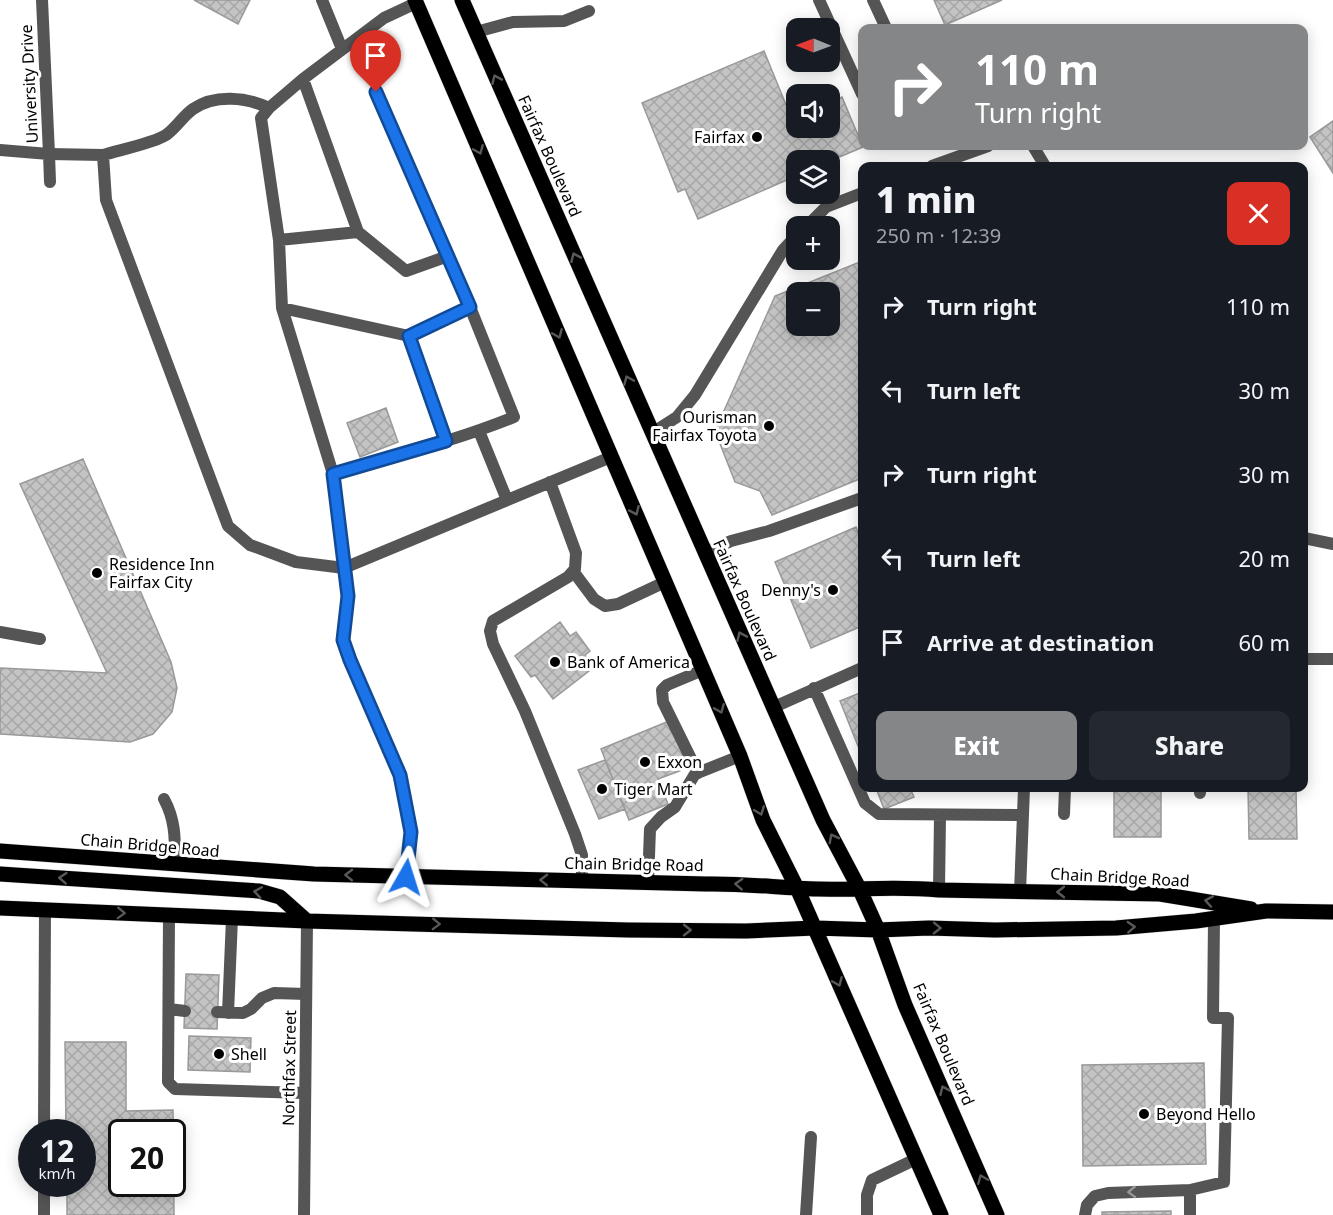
<!DOCTYPE html>
<meta charset="utf-8">
<style>
body{margin:0;font-family:"Noto Sans",sans-serif;background:#242831;color:#f1f3f6;height:100vh;display:flex;flex-direction:column;font-size:22px;white-space:nowrap}
*{box-sizing:border-box;margin:0}
p{font-size:20px;color:#9ea1a6}
.icon{flex:none;width:33px;height:33px;fill:none;stroke:currentColor;stroke-width:2;stroke-linecap:round;stroke-linejoin:round}
.map{position:relative;flex:1;overflow:hidden}
.sheet{position:absolute;left:858px;top:162px;width:450px;height:630px;display:flex;flex-direction:column;background:#171b24;border-radius:12px;box-shadow:0 3px 15px #0003}
.sheet>*{flex:none}
.banner{position:absolute;left:858px;top:24px;width:450px;height:126px;border-radius:12px;box-shadow:0 3px 15px #0003;background:#858687;color:#fff;overflow:hidden}
.needle{width:39px;rotate:271deg}
.tools{position:absolute;left:786px;top:18px;display:grid;gap:12px}
.tools a{display:grid;place-items:center;width:54px;height:54px;border-radius:12px;background:#171b24;box-shadow:0 3px 15px #0003;font-size:30px}
.speed{position:absolute;left:18px;top:1119px;display:flex;gap:12px;font-size:30px;font-weight:700;text-align:center}
.speed>*{display:grid;place-content:center;width:78px;height:78px;border-radius:50%;background:#171b24;box-shadow:0 3px 15px #0003;line-height:1}
.speed small{font-size:15px;font-weight:400}
.speed .limit{border:3px solid #111;border-radius:9px;background:#fff;color:#111}
.pin{position:absolute;display:grid;place-items:center;width:51px;height:51px;color:#fff;margin:-62px -26px;border-radius:50% 50% 50% 0;rotate:-45deg;box-shadow:0 0 6px #0007}
.pin .icon{rotate:45deg}
.me{position:absolute;width:66px;margin:-33px;rotate:6deg;stroke-linejoin:round;filter:drop-shadow(0 0 4px #0008)}
.turn{display:flex;align-items:center;gap:21px;height:126px;padding:0 18px;font-size:27px}
.turn .icon{width:78px;height:78px;stroke-width:2.5}
.turn b{display:block;font-size:42px;line-height:51px}
.round{display:grid;place-items:center;flex:none;width:63px;height:63px;border-radius:12px;background:#242831}
.headline{display:flex;align-items:center;justify-content:space-between;height:102px;padding:0 18px}
h1{font-size:36px;font-weight:800;line-height:45px}
.primary-button{display:flex;gap:12px;margin-top:auto;padding:12px 18px}
.primary-button a{flex:1;height:69px;border-radius:12px;background:#858687;color:#fff;font-size:24px;font-weight:800;line-height:69px;text-align:center}
.primary-button a+a{background:#242831;color:#f1f3f6}
ul{padding:0;list-style:none}
li{display:flex;align-items:center;gap:18px;height:84px;padding:0 18px}
li div{flex:1}
li b{display:block;font-size:22px}
li em{font-style:normal}
.map>svg:first-child{display:block}
</style>
<div class="map">
<svg width="1333" height="1215" viewBox="0 0 1333 1215">
<defs>
<pattern id="building-cross-hatch" width="8" height="8" patternUnits="userSpaceOnUse" patternTransform="scale(1.5)"><rect width="8" height="8" fill="#c4c4c4"/><path d="M0 0l8 8M0 8l8-8" fill="none" stroke="#a7a7a7"/></pattern>
</defs>
<rect width="100%" height="100%" fill="#fff"/>
<path fill="url(#building-cross-hatch)" stroke="#999" stroke-width="1.5" fill-rule="evenodd" d="M194 0H250L238 24Z
M934 0H1002L945 25Z
M764 51 791 117 796 115V128H830V102L842 97 863 147 830 161 796 160V176L698 219 685 189 678 192 642 103Z
M1333 121V173L1310 137Z
M862 261V478L772 515 760 491 735 482 715 431 775 296ZM796 292H830V326H796Z
M386 408 398 442 360 457 347 423Z
M83 459 171 662 177 688 172 712 153 734 130 742 0 734V668L107 673 20 484Z
M856 527 862 543V626L811 648 775 562Z
M560 622 570 636 576 632 590 651 585 655 594 667 553 699 535 675 531 677 515 656Z
M862 692V756L840 701Z
M669 721 690 767 658 779 668 804 629 820 601 749Z
M605 760 625 809 599 819 578 770Z
M876 788H910L914 797 884 809Z
M1114 788H1161V837H1114Z
M1248 788H1296L1297 839H1249Z
M186 974 219 975 217 1029 184 1028Z
M189 1036 251 1038 250 1072 188 1070Z
M65 1042H126V1111L173 1110 174 1215H67V1184H82V1132H66ZM122 1132H172V1184H122Z
M1204 1063 1206 1164 1083 1166 1082 1065Z
M1171 1211V1215H1102V1212Z"/>
<g fill="none" stroke-linecap="round" stroke-linejoin="round">
<defs>
<path id="primary" d="M415 0 740 756 763 820 797 888 941 1215
M462 0 823 820 860 890 878 930 905 1005 997 1215
M0 851 314 874 706 884C743 883 780 888 818 889 858 890 899 886 939 890L1160 894 1251 909
M0 874 259 891 280 897 307 921
M0 908 307 921 628 930 746 931 815 928 878 930 929 928 995 930 1116 928 1196 921 1266 911 1333 912"/>
</defs>
<use href="#primary" stroke="#dbdbdb" stroke-width="16"/>
<path stroke="#555" stroke-width="12" d="M322 0 342 49
M819 0 862 94
M873 0 886 28
M476 32 513 22 564 21 589 11
M376 92 470 307
M269 108C246 97 215 94 193 109 183 116 176 128 166 135 154 143 119 150 103 155L106 200 228 526 250 545 296 562 344 568 611 457
M1033 146 1045 166
M49 154 103 155
M932 166 988 146
M807 226 826 207 862 193
M358 232 406 271 448 256
M279 240 358 232 303 79
M282 308 409 336
M479 431 507 500
M652 433 677 417 695 395 783 250 796 236
M333 474C393 456 455 441 514 417L470 307 409 336 445 441
M550 482 576 553 575 569 568 577 493 621 490 631 493 644 525 711 575 834 582 855V881
M1304 538 1333 544
M704 553 731 541 769 531 862 498
M573 571 594 599 605 606 618 604 665 582
M0 632 40 639
M1304 659H1333
M814 688 865 803 879 814 1022 815
M774 707 862 668
M698 773 663 702 662 690 667 685 703 670
M1200 788V793
M164 799C176 821 175 841 175 865
M1064 814 1065 788
M406 877 411 832 400 775 350 660 343 640 348 596 333 474 282 308 279 240 261 118 269 108 303 79 384 18 416 3
M648 883 650 829 661 817 675 807 695 774 740 756
M939 890 940 815
M1020 892 1024 788
M169 915 168 1082 175 1089 305 1093
M169 1009 185 1011
M217 1012 243 1013 251 1009 262 998 274 993 306 994
M228 1013 232 918
M44 1132 45 910
M44 1215V1184
M806 1215 811 1137
M867 1215V1195L872 1180 916 1159
M1085 1215 1087 1205 1095 1196 1108 1193 1190 1190 1224 1182 1228 1018H1213L1214 919
M1190 1215V1190"/>
<path stroke="#555" stroke-width="12" d="M0 150 49 154 42 0
M49 154 50 182
M304 1215 307 921"/>
<use href="#primary" stroke="#000" stroke-width="15"/>
</g>
<defs><path id="oneway-chevron" d="M-2-3.5L2.5 0L-2 3.5" fill="none" stroke-width="1.6" stroke-linecap="round" stroke-linejoin="round" transform="scale(1.5)"/></defs>
<g stroke="#595959">
<use href="#oneway-chevron" transform="translate(496 79) rotate(-114)"/>
<use href="#oneway-chevron" transform="translate(479 150) rotate(67)"/>
<use href="#oneway-chevron" transform="translate(575 257) rotate(-114)"/>
<use href="#oneway-chevron" transform="translate(558 334) rotate(67)"/>
<use href="#oneway-chevron" transform="translate(628 380) rotate(-113)"/>
<use href="#oneway-chevron" transform="translate(635 511) rotate(66)"/>
<use href="#oneway-chevron" transform="translate(741 636) rotate(-114)"/>
<use href="#oneway-chevron" transform="translate(720 709) rotate(67)"/>
<use href="#oneway-chevron" transform="translate(760 811) rotate(69)"/>
<use href="#oneway-chevron" transform="translate(833 838) rotate(-118)"/>
<use href="#oneway-chevron" transform="translate(349 875) rotate(-179)"/>
<use href="#oneway-chevron" transform="translate(63 878) rotate(-176)"/>
<use href="#oneway-chevron" transform="translate(544 880) rotate(-179)"/>
<use href="#oneway-chevron" transform="translate(739 884) rotate(-177)"/>
<use href="#oneway-chevron" transform="translate(258 892) rotate(-171)"/>
<use href="#oneway-chevron" transform="translate(1061 892) rotate(-180)"/>
<use href="#oneway-chevron" transform="translate(1209 901) rotate(-170)"/>
<use href="#oneway-chevron" transform="translate(121 913) rotate(2)"/>
<use href="#oneway-chevron" transform="translate(436 924) rotate(2)"/>
<use href="#oneway-chevron" transform="translate(1131 927) rotate(-3)"/>
<use href="#oneway-chevron" transform="translate(937 928) rotate(1)"/>
<use href="#oneway-chevron" transform="translate(687 930)"/>
<use href="#oneway-chevron" transform="translate(838 982) rotate(67)"/>
<use href="#oneway-chevron" transform="translate(944 1090) rotate(-114)"/>
<use href="#oneway-chevron" transform="translate(982 1179) rotate(-112)"/>
</g>
<use stroke="#999" href="#oneway-chevron" transform="translate(1132 1192) rotate(178)"/>
<g fill="none" stroke-linecap="round" stroke-linejoin="round">
<defs>
<path id="route" d="M376 92 470 307 409 336 446 441 333 474 348 596 343 640 350 660 400 775 411 832 406 877"/>
</defs>
<use href="#route" stroke="#114b97" stroke-width="15"/>
<use href="#route" stroke="#1a73e8" stroke-width="10"/>
</g>
<g fill="#000" stroke="#fff" stroke-width="2">
<circle cx="757" cy="137" r="6"/>
<circle cx="769" cy="426" r="6"/>
<circle cx="97" cy="573" r="6"/>
<circle cx="833" cy="590" r="6"/>
<circle cx="555" cy="662" r="6"/>
<circle cx="645" cy="762" r="6"/>
<circle cx="602" cy="789" r="6"/>
<circle cx="219" cy="1054" r="6"/>
<circle cx="1144" cy="1114" r="6"/>
</g>
<g text-anchor="middle" stroke-width="6" stroke-linejoin="round" paint-order="stroke">
<g font-size="16" fill="#000" stroke="#fff">
<text transform="translate(29 84) rotate(-93)" y="6">University Drive</text>
<text transform="translate(550 156) rotate(66)" y="6">Fairfax Boulevard</text>
<text transform="translate(745 600) rotate(66)" y="6">Fairfax Boulevard</text>
<text transform="translate(150 845) rotate(5)" y="6">Chain Bridge Road</text>
<text transform="translate(634 864) rotate(1)" y="6">Chain Bridge Road</text>
<text transform="translate(1120 877) rotate(3)" y="6">Chain Bridge Road</text>
<text transform="translate(944 1044) rotate(67)" y="6">Fairfax Boulevard</text>
<text transform="translate(289 1068) rotate(-89)" y="6">Northfax Street</text>
</g>
<g font-size="16" fill="#000" stroke="#fff" text-anchor="start">
<text x="745" y="143" text-anchor="end">Fairfax</text>
<text x="757" y="423" text-anchor="end">Ourisman<tspan x="757" dy="18">Fairfax Toyota</tspan></text>
<text x="109" y="570">Residence Inn<tspan x="109" dy="18">Fairfax City</tspan></text>
<text x="821" y="596" text-anchor="end">Denny's</text>
<text x="567" y="668">Bank of America</text>
<text x="657" y="768">Exxon</text>
<text x="614" y="795">Tiger Mart</text>
<text x="231" y="1060">Shell</text>
<text x="1156" y="1120">Beyond Hello</text>
</g>
</g>
</svg>
<div class="tools">
<a><svg class="needle" viewBox="-14 -14 28 28"><path d="M0-13l5 13h-10z" fill="#e53935"/><path d="M0 13l5-13h-10z" fill="#9ea1a6"/></svg></a>
<a><svg class="icon" aria-label="sound" viewBox="0 0 24 24"><path d="M4 9h4l5-4v14l-5-4H4zM17 9q2 3 0 6"/></svg></a>
<a><svg class="icon" aria-label="layers" viewBox="0 0 24 24"><path d="M12 4l9 5-9 5-9-5zM3 14l9 5 9-5"/></svg></a>
<a>+</a>
<a>−</a>
</div>
<div class="speed"><div>12<small>km/h</small></div><div class="limit">20</div></div>
<div class="pin" style="left:376px;top:92px;background:#d93025"><svg class="icon" aria-label="arrive" viewBox="0 0 24 24"><path d="M6 21V4h12l-3 4 3 4H6"/></svg></div>
<svg class="me" style="left:406px;top:877px" viewBox="-20 -20 40 40"><path d="M0-17L14 15 0 8-14 15z" fill="#1a73e8" stroke="#fff" stroke-width="4"/></svg>
<div class="banner">
<div class="turn"><svg class="icon" aria-label="right" viewBox="0 0 24 24"><path d="M7 20v-9h11M14 6l5 5-5 5"/></svg><div><b>110 m</b>Turn right</div></div>
</div>
<section class="sheet">
<div class="headline"><div><h1>1 min</h1><p>250 m · 12:39</p></div><a class="round" style="background:#d93025;color:#fff"><svg class="icon" aria-label="close" viewBox="0 0 24 24"><path d="M6 6l12 12M18 6L6 18"/></svg></a></div>
<ul>
<li><svg class="icon" aria-label="right" viewBox="0 0 24 24"><path d="M7 20v-9h11M14 6l5 5-5 5"/></svg><div><b>Turn right</b></div><em>110 m</em></li>
<li><svg class="icon" aria-label="left" viewBox="0 0 24 24"><path d="M17 20v-9H6M10 6l-5 5 5 5"/></svg><div><b>Turn left</b></div><em>30 m</em></li>
<li><svg class="icon" aria-label="right" viewBox="0 0 24 24"><path d="M7 20v-9h11M14 6l5 5-5 5"/></svg><div><b>Turn right</b></div><em>30 m</em></li>
<li><svg class="icon" aria-label="left" viewBox="0 0 24 24"><path d="M17 20v-9H6M10 6l-5 5 5 5"/></svg><div><b>Turn left</b></div><em>20 m</em></li>
<li><svg class="icon" aria-label="arrive" viewBox="0 0 24 24"><path d="M6 21V4h12l-3 4 3 4H6"/></svg><div><b>Arrive at destination</b></div><em>60 m</em></li>
</ul>
<div class="primary-button"><a>Exit</a><a>Share</a></div>
</section>
</div>
